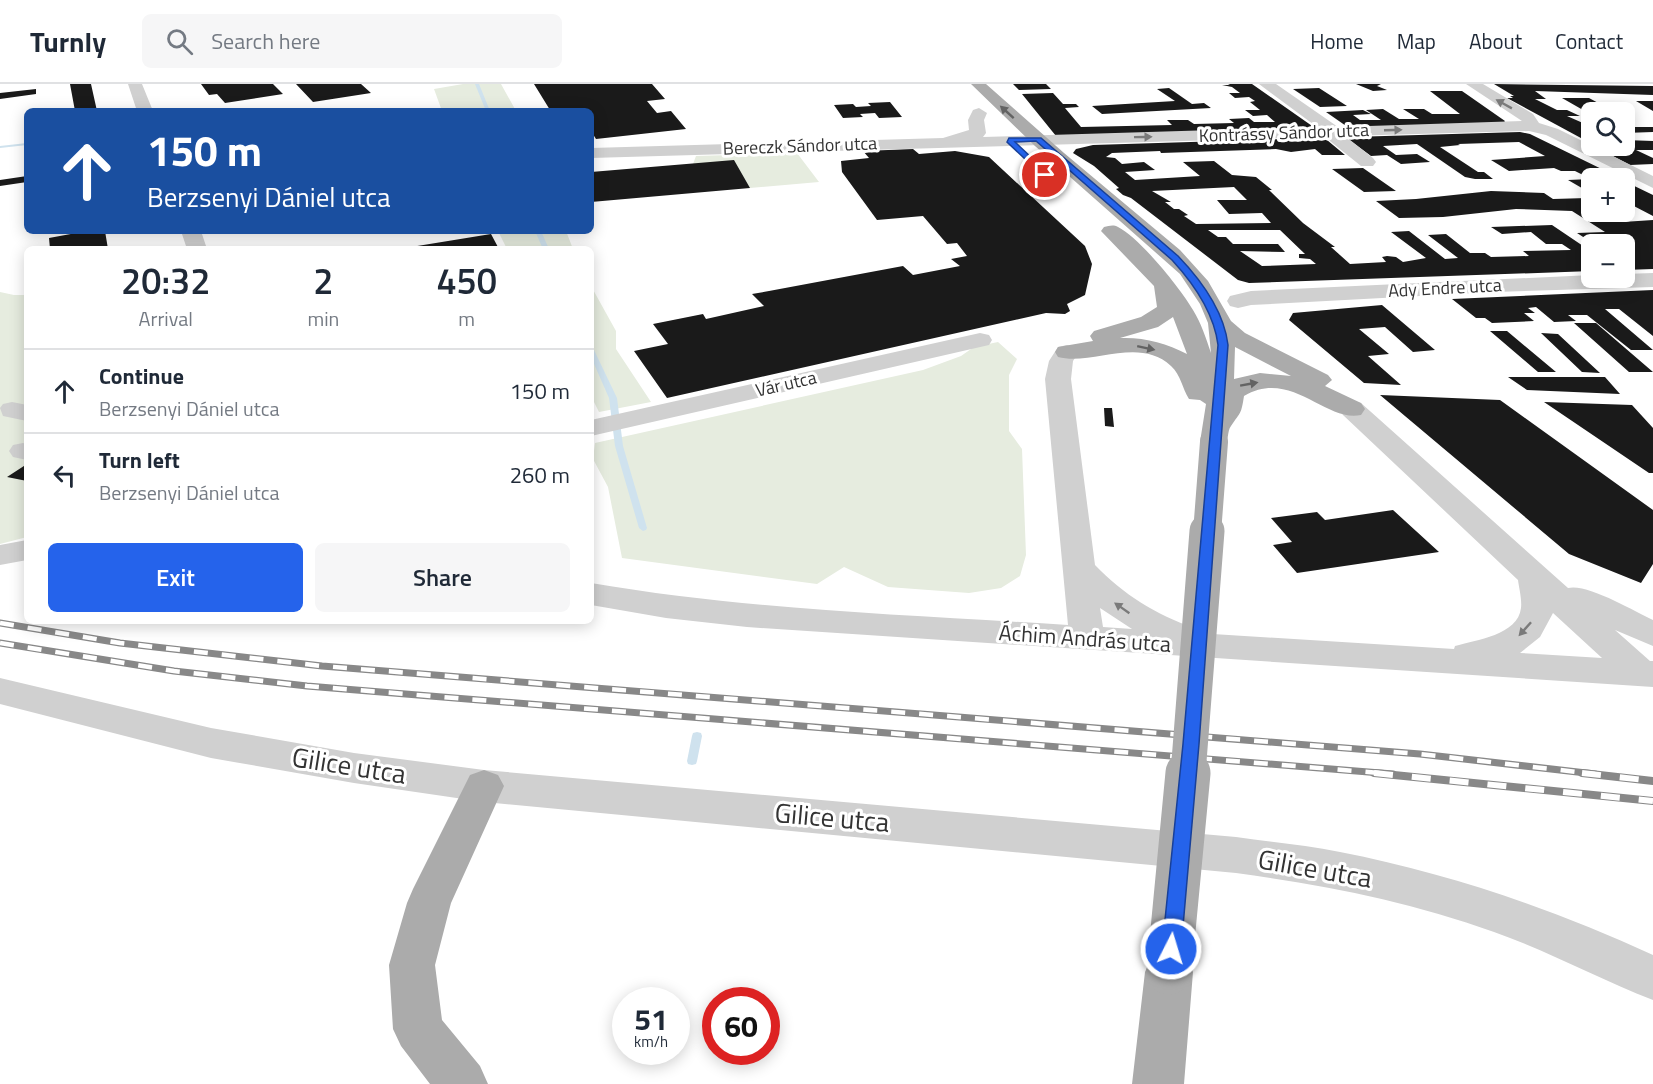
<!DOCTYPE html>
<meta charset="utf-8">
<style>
body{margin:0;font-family:"Titillium Web",sans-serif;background:#f6f6f7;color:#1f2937;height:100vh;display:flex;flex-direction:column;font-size:22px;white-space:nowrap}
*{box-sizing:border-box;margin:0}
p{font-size:20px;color:#747a83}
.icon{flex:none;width:33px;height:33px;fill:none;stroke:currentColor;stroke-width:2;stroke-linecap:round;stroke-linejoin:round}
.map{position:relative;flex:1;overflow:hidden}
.panel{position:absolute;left:24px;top:162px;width:570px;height:378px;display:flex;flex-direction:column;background:#fff;border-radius:9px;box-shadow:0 3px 15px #0003}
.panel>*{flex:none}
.banner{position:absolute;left:24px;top:24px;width:570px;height:126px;border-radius:9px;box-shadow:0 3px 15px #0003;background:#1a4fa0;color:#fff;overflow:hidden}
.fabs{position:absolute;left:1581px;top:18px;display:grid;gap:12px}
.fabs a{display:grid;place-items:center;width:54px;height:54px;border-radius:9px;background:#fff;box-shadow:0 3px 15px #0003;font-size:30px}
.speed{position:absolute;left:612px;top:903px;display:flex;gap:12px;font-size:30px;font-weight:700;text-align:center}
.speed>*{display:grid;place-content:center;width:78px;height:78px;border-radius:50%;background:#fff;box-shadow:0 3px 15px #0003;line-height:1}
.speed small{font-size:15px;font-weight:400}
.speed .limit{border:9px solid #d22;background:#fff;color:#111}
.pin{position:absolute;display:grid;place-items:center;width:51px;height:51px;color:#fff;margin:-26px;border:3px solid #fff;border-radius:50%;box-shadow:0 2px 6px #0007}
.me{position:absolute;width:66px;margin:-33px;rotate:5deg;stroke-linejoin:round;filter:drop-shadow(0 0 4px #0008)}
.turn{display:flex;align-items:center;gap:21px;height:126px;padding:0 24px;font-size:27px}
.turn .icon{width:78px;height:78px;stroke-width:2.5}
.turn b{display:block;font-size:42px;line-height:51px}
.eta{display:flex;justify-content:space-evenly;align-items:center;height:102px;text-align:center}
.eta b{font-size:36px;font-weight:600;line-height:42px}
.cta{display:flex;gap:12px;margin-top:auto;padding:12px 24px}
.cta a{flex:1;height:69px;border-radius:9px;background:#2563eb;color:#fff;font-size:24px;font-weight:600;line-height:69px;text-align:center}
.cta a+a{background:#f6f6f7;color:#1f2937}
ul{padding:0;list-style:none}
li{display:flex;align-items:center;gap:18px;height:84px;padding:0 24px;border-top:2px solid #e0e1e3}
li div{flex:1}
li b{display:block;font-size:22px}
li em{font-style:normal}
header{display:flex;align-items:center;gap:36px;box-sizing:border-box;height:84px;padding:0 30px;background:#fff;border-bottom:2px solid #e0e1e3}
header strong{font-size:28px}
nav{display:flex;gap:33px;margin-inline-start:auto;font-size:21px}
.search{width:420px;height:54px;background:#f6f6f7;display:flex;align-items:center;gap:15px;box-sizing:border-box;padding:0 21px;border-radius:9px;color:#747a83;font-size:22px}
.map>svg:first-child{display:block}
</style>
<header>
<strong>Turnly</strong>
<div class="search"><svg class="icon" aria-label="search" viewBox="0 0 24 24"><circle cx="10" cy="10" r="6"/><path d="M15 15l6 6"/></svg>Search here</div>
<nav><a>Home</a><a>Map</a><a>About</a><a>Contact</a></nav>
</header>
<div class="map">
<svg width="1653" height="1000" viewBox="0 0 1653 1000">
<rect width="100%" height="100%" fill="#fff"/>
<path fill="#e6ecdf" d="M463 0H501L516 27H442L434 5Z
M797 69 819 98 750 104 693 80 696 72Z
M498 147H566L573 165H507Z
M591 202 616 247V265L651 318 599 328 591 312Z
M0 208 14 211H27V453L0 460Z
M998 258 1017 275 1009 291V347L1022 365 1026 471 1020 492 1001 504 969 509 888 503 844 483 817 500 622 474 608 403 593 375 595 359 923 286 961 272 974 263Z"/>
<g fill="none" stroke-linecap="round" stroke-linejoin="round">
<path fill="#cfe2ee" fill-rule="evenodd" d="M475 0H479L490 27H486Z
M27 59V61L0 64V62Z
M535 147H541L549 165H543Z
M591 264 594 266 617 314 623 362 647 444 646 446 643 447 639 444 615 362 609 314 591 273Z
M697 648 701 649 702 652 697 677 696 680 692 681 688 680 687 677 692 652 693 649Z"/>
</g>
<path fill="#1a1a1a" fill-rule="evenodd" d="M70 0H91L97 27H75Z
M201 0H273L283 10 225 19 217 10 209 11Z
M296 0H361L371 9 313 18Z
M534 0H652L665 15 647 17 657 29 671 27 686 45 596 55 591 47V27H579L576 24 550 26Z
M1013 0H1046L1051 5 1019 6Z
M1228 0H1252L1315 44 1056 52 1022 10 1053 9 1063 20H1076L1079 23 1065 24 1081 43 1172 41 1167 36H1188L1194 40 1234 39 1229 35 1249 34 1254 38H1275L1267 31 1253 32 1245 26H1260L1250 18 1255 17 1249 13 1235 14 1229 9H1240L1232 3 1222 1H1230Z
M1356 0H1381L1377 2 1387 6 1373 7Z
M1494 0 1653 2V11L1535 7 1546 15H1535L1557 26H1567L1580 32H1567L1592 43V60L1507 14H1513L1510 12H1514Z
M1169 4 1192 20 1204 19 1211 24 1102 30 1092 22 1175 17 1157 5Z
M1319 4 1347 22 1320 23 1293 5Z
M36 5V10L0 15V9Z
M1430 7H1462L1505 37 1503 40 1349 44 1326 28 1363 26 1371 30 1353 31 1360 36H1381L1366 26 1383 25 1399 35H1419L1403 25H1424L1432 30H1460Z
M1562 14H1589L1615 28 1590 30Z
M1636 17H1653V27Z
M890 18 902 33 879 34 875 29 860 30 863 33 843 34 834 21 853 20 856 23 871 22 868 19Z
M1624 43H1653V48L1624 49Z
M1520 48 1530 50 1620 94H1592V107H1587L1568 96 1591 95 1575 87H1561L1554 84 1509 87 1491 76 1545 72 1519 58 1458 60 1460 61 1440 63 1478 88H1484L1493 95H1475L1465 93 1417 60 1383 62 1396 71 1417 70 1430 78 1401 80 1387 71 1371 72 1348 55 1351 53Z
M1317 54 1327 56 1345 71H1322L1315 65 1291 68 1276 65 1161 69 1160 67 1112 69 1106 73 1115 74 1122 80 1144 78 1155 86 1125 88 1135 96 1200 92 1183 78 1214 77 1232 91 1256 93 1272 106H1269L1303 139 1335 163H1331L1350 180 1386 178 1382 173 1387 172 1396 173 1403 178 1426 174 1391 148 1409 147 1445 175 1458 174 1428 151 1446 150 1470 169H1485L1491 173 1529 172 1523 167 1571 166 1562 160H1546L1531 148 1502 150 1491 143 1552 141 1592 168V187L1249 199 1238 196 1131 114 1123 111 1116 105 1119 104 1094 82 1073 69 1076 65 1093 61ZM1234 103 1247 116H1217L1229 130 1262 129 1271 139 1196 140 1184 132 1188 131 1179 125H1174L1165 118H1171L1152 107ZM1208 146H1280L1305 170H1299V174L1310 175 1316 180 1262 182 1240 167 1285 168 1278 160H1233L1226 153H1218Z
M1624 56 1653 57V66H1636L1653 74V80L1630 81 1594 62H1624Z
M913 65 919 70 955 67 989 73 1085 162 1092 180 1085 211 1067 220 1070 227 1065 230 1046 229 667 314 634 267 668 260 653 240 703 230 706 235 764 222 752 210 769 207 903 182 913 191 960 182 951 175 967 172 957 159 947 160 923 132 877 136 842 88 841 77 869 74 863 67Z
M734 76 750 104 591 118V88Z
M1363 84 1396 107 1364 108 1332 85Z
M27 92V98L0 102V96Z
M1624 97 1653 111V132L1630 120H1624V112L1634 111 1624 108Z
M1491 107 1544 109 1553 115 1587 114 1592 117V128H1607L1623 138 1653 136V185L1624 186V160H1594L1577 149 1605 148 1572 127 1516 125 1443 133 1399 134 1376 117 1416 115Z
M87 147H105L108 165H50L49 154Z
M491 150 499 165H405V164Z
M1653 206V252L1619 225H1605L1653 266H1631L1587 231H1568L1576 237 1554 238 1536 223 1528 224 1535 229H1524L1534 237 1492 239 1485 234H1476L1452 215Z
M1382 221 1435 266 1413 268 1385 243 1359 245 1389 270 1368 272 1401 301 1364 299 1289 236 1293 229Z
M1574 239H1596L1653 288H1629Z
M1490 247H1507L1556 288H1538Z
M1541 249 1558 250 1600 289 1582 288Z
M1508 293H1605L1620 310 1527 306Z
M1380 311 1500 316 1653 426V480L1641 499 1569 470Z
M1544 318 1632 321 1653 344V389H1649Z
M1104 324H1112L1114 343 1105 342Z
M27 380V397L7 393Z
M1393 426 1439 468 1297 489 1273 461 1292 458 1271 434 1317 428 1325 436Z"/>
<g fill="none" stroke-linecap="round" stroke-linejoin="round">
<path fill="#d0d0d0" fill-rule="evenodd" d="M128 0H142L153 27H137Z
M1259 0H1276L1338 43 1522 37 1466 0H1483L1533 30 1539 39 1558 45 1653 92V104L1546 51 1529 47 1345 52 1373 74 1376 78 1373 82H1361L1325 53 591 74V64L943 54 969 46 968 36 973 26 979 24 987 29 984 36 986 49 983 53 1317 43Z
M181 147H201L207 165H187Z
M1653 189V203L1495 208 1251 221 1238 224 1230 222 1227 217 1230 212 1251 207 1592 191V194H1624V190Z
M980 249 989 251 992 256 989 261 591 352V336Z
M1067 261 1076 263 1079 268 1073 277 1071 295 1095 481C1124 511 1155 530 1194 544L1197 549 1454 565 1455 562C1476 556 1518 551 1521 524 1522 515 1519 504 1518 496L1343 331 1339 325 1343 319 1352 317 1361 319 1568 504C1587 499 1634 527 1653 536V562L1615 546 1650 577H1653V603L747 543 666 534 591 521V499C749 526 909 531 1068 541L1045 295 1049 277 1058 263ZM1100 524 1132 545 1103 543ZM1553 529 1602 574 1520 569 1540 553Z
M12 318 27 321V337L3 332 0 324 3 320Z
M23 359 27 360V376L13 373 9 367 13 361Z
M27 456V476L0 481V461Z
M0 594 211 644 354 669 484 686 1236 753C1271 758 1306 761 1340 768 1448 789 1553 825 1653 871V916C1599 895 1548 867 1494 848 1409 817 1324 801 1236 789L484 718 354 699 211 674 0 620Z"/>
<path fill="#ababab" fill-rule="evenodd" d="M971 0H986L1064 69 1180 166 1208 197 1231 237 1245 249 1328 291 1332 296 1325 302 1361 319 1365 325 1361 331C1326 339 1291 284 1244 312 1241 331 1241 327 1231 342 1227 347 1229 357 1224 364L1214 366 1204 364 1200 358 1206 320 1200 316 1189 315C1182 304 1181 291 1171 282 1139 252 1092 282 1058 273L1055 268 1058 263 1093 257 1090 252 1094 247 1141 233 1157 223 1154 202 1101 147 1104 143C1109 142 1113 140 1118 143 1139 153 1181 205 1193 226 1201 239 1206 254 1211 269L1208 239 1200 220 1180 190 1035 62ZM1173 233 1187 270C1166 259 1144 253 1120 254L1158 243ZM1235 263 1291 292 1260 289 1234 295Z
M484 686 498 691 504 702 451 819 435 881 442 936 480 982 488 1000H430L401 962 393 945 389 881 407 819 413 805 470 691Z
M1169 866 1186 873 1193 888 1184 1000H1132L1145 888 1152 873Z"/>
<defs>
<path id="rail-far1" d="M0 539 120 559 322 582 1420 670 1595 690
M0 559 174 587 307 602 1393 690"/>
<path id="rail" d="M1374 689 1653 717
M1582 689 1653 697"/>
</defs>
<use href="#rail-far1" stroke="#888" stroke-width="7"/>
<use href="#rail" stroke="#888" stroke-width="8"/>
<use href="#rail-far1" stroke="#fff" stroke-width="4.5" stroke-dasharray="14" stroke-linecap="butt"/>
<use href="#rail" stroke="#fff" stroke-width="6" stroke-dasharray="19" stroke-linecap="butt"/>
<path stroke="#ababab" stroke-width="28" d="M1207 449 1214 358"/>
<path stroke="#ababab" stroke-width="35" d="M1188 690 1207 447"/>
<path stroke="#ababab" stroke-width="45" d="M1169 888 1188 689"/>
</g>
<defs><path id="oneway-solid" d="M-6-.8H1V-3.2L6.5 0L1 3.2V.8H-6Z" transform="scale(1.5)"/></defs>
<g fill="#7a7a7a">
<use href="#oneway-solid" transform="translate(1504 20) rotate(-151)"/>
<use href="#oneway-solid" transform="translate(1393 46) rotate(-2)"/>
<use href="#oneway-solid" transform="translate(1143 53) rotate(-1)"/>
<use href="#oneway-solid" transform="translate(1122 524) rotate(-145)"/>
<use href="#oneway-solid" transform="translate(1525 545) rotate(132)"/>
</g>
<g fill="#636363">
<use href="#oneway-solid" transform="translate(1007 28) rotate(-138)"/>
<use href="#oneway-solid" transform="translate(1146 264) rotate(12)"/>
<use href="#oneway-solid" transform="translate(1249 300) rotate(-10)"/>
</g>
<path fill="#2563eb" stroke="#184099" stroke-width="1.5" d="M1009 54H1041L1178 172C1202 197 1224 227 1228 261L1199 660 1181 865 1178 871 1171 873 1165 871 1162 865 1183 660 1218 261C1214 228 1194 200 1172 176L1036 57 1015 58 1048 89V92H1043L1007 58Z"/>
<g text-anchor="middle" stroke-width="6" stroke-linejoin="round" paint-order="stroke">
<g font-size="18" fill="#333" stroke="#fff">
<text transform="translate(1284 49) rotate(-2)" y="6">Kontrássy Sándor utca</text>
<text transform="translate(800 62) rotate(-2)" y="6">Bereczk Sándor utca</text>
<text transform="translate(1445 204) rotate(-3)" y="6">Ady Endre utca</text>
<text transform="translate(786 300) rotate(-13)" y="6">Vár utca</text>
</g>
<g font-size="22" fill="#333" stroke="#fff">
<text transform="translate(1085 554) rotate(4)" y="8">Áchim András utca</text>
</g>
<g font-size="27" fill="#333" stroke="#fff">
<text transform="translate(349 682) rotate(9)" y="9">Gilice utca</text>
<text transform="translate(832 734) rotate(5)" y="9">Gilice utca</text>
<text transform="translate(1315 785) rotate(10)" y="9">Gilice utca</text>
</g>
</g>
</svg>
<div class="fabs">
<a><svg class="icon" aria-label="search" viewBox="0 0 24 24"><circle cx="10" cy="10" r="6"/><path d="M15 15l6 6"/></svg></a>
<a>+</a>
<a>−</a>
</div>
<div class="speed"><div>51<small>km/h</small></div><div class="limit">60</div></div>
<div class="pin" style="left:1045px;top:91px;background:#d93025"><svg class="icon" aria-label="arrive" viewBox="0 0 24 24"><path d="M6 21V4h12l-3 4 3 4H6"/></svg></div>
<svg class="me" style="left:1171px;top:865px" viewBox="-20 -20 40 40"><circle r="17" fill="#2563eb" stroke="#fff" stroke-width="3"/><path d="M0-11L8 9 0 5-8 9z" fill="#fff"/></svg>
<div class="banner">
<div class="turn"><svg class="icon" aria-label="ahead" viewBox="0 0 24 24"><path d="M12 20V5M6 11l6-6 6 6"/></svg><div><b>150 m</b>Berzsenyi Dániel utca</div></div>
</div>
<section class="panel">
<div class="eta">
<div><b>20:32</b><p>Arrival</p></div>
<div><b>2</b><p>min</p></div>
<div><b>450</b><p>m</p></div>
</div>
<ul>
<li><svg class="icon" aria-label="ahead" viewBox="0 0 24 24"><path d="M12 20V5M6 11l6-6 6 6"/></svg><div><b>Continue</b><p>Berzsenyi Dániel utca</p></div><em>150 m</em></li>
<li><svg class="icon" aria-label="left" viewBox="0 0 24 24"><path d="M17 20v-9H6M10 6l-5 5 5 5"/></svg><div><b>Turn left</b><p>Berzsenyi Dániel utca</p></div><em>260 m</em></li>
</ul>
<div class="cta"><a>Exit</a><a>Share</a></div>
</section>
</div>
